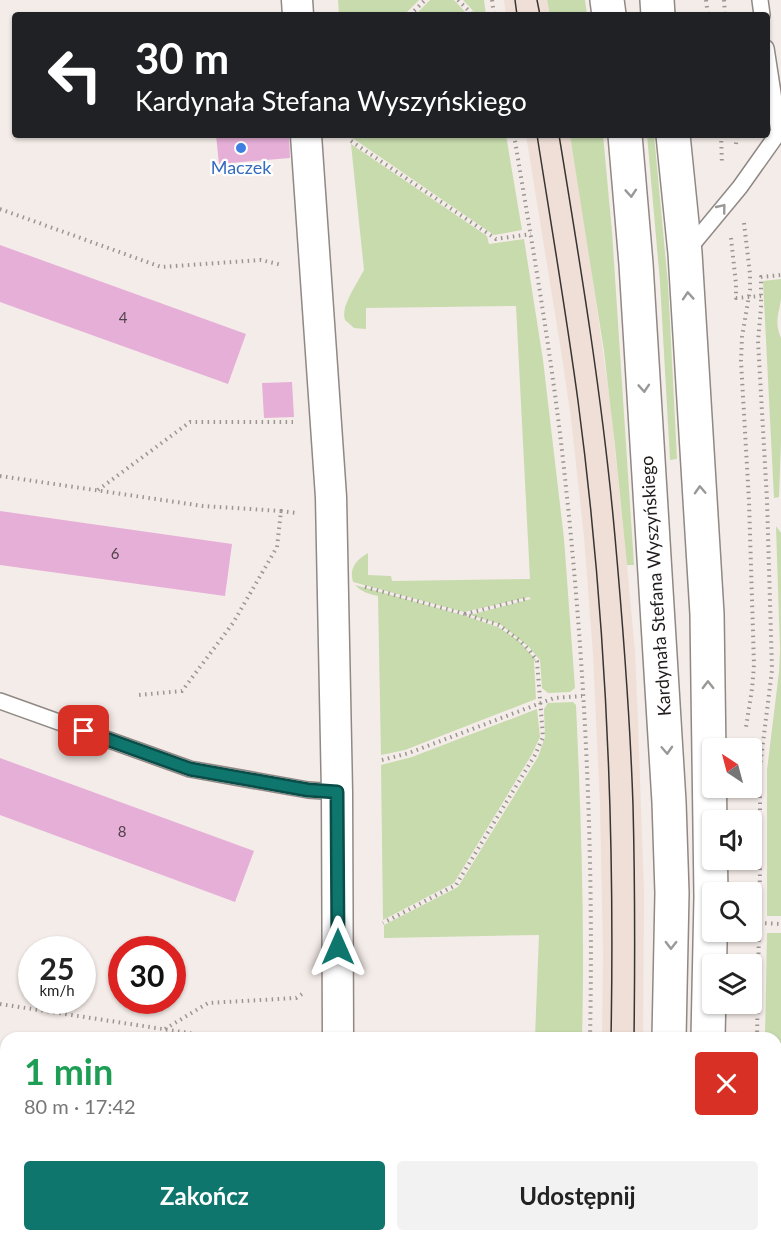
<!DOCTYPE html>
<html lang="pl">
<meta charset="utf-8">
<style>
body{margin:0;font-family:Lato,sans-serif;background:#f2f2f2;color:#222;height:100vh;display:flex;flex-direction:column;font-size:22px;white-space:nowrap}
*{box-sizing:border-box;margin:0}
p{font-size:20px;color:#767676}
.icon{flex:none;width:33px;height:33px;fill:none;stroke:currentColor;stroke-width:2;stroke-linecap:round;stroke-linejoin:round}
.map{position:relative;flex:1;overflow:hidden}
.side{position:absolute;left:0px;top:1032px;width:782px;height:210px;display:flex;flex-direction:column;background:#fff;border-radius:18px 18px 0 0;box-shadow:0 2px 4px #0004}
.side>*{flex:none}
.banner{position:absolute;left:12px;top:12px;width:758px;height:126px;border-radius:6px;box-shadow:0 2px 4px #0004;background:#202124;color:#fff;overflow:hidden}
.needle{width:39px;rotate:324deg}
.fabs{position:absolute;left:702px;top:738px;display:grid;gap:12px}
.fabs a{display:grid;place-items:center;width:60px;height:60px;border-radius:6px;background:#fff;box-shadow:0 2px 4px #0004;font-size:30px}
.speed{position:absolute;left:18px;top:936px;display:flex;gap:12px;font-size:30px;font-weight:700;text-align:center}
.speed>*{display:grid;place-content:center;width:78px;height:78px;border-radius:50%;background:#fff;box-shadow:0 2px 4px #0004;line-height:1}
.speed small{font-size:15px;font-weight:400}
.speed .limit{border:9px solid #d22;background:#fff;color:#111}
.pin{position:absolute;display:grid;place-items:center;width:51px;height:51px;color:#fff;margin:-26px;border-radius:12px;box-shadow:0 3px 9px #0006}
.me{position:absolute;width:66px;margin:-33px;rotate:0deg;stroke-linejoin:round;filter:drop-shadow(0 0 4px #0008)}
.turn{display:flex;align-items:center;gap:21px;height:126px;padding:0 24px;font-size:27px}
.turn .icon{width:78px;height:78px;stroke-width:2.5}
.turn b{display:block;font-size:42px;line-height:51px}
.round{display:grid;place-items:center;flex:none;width:63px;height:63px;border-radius:6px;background:#f2f2f2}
.summary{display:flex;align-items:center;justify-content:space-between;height:102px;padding:0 24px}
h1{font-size:36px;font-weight:700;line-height:45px;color:#1e9e55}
.button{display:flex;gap:12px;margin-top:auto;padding:12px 24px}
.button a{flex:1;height:69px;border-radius:6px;background:#0f766e;color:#fff;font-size:24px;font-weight:700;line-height:69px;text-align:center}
.button a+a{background:#f2f2f2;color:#222}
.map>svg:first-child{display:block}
</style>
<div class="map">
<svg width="781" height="1242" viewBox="0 0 781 1242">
<rect width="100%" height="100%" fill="#f4ece8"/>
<path fill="#efdfd7" d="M504 0H547L550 15H506Z
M526 135H570L587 238 610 402 627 565 635 652 638 723 644 893 643 1038H602L603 953 600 804 593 654 584 537 571 418 562 357Z
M597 1236H638V1242H597Z"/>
<path fill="#c7dbad" d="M338 0H419L404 15H339Z
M430 0H454L468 15H415Z
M463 0H484L486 15H477Z
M547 0H585L587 15H550Z
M350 135H506L522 230 494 235 351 137Z
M570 135H603L612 232 634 565H627L615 446 604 351Z
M647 135H654L668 284 677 459 670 460 660 282Z
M351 144 487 236 489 244 524 239 543 360 557 479 564 539 575 688 570 692 548 693 542 688 540 660 529 647 500 624 470 615 531 599 529 597 464 612 353 582C349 568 356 560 368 553V575L391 576 392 581 530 579 516 306 366 308V329L354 328 345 320 344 315 345 307 350 295 364 270Z
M781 279C781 285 781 292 781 299 779 314 774 322 781 338V442L779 497 774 498 763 281Z
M776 526 781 533V916H767V770L779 672 780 650Z
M355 585 466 616 498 627 518 640 536 660 534 661 536 699 405 750 381 755 378 596C369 594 362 592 355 585Z
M573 702 576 705C581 816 585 927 582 1038H535L539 935 384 938V925L458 887 538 757 545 737 544 709 548 703Z
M537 709 540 737 532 754 454 883 383 920 381 765 412 757Z
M767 933H781V1242H760V1236H776V1038H765Z
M358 1236H577V1242H359Z"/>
<path fill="#e6afd7" d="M216 135H289L290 158 219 164Z
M0 245 246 334 228 384 0 302Z
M292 382 294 417 264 418 262 383Z
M0 511 232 544 225 596 0 565Z
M0 758 254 851 235 902 0 815Z"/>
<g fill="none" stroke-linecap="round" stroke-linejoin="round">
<defs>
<path id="lane" d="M760 0 762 15
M687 251 740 187 779 132 766 48
M0 701 190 769 308 790 337 792"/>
<path id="street" d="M297 0 298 15
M306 135 331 497 337 792 338 1038
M340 1242V1236"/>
<path id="secondary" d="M607 0 609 15
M657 0 658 15
M625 135 636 264 669 802 672 893 669 1038
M673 135 685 253 707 614 711 897 708 1038
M664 1242V1236
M703 1242V1236"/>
</defs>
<use href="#lane" stroke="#908884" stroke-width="18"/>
<use href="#street" stroke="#908884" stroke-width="33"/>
<use href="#secondary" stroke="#908884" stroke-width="36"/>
<path stroke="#9c9693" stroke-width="4" stroke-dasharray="1.5 4.5" stroke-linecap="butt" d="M458 0 473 15
M492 0 494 15
M706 0 708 15
M724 0 725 15
M410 15 425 0
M514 135C533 249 553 363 565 478 585 663 594 851 590 1038
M721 135 722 165
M351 141 496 239 531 234
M736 144 737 135
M0 209 161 267 261 260 282 265
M744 223 750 274V290L742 337 741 361 749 501 754 665 752 689 746 727
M731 238 736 284V298L761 296
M0 476 203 506 281 511 277 547 233 623 182 691 139 695
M98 490 190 422H293
M281 511 297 513
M365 587 465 614 499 625 519 640 530 651 537 661 543 737 535 755 456 885 383 923
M465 614 529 598
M382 760 409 753 554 698 582 696
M759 923 781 924
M0 1004 195 1034H296L300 1038
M165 1029 208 1003 296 998 305 992
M757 1038 760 870V767L772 670 767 500 758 341 761 307V277L781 275
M288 1236 289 1242
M83 1242 95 1236
M585 1242V1236
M752 1242V1236"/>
<use href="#lane" stroke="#fff" stroke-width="15"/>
<use href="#street" stroke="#fff" stroke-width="30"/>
<use href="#secondary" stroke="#fff" stroke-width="33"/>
<path stroke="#383433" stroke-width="1.5" d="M515 0 517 15
M537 0 540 15
M537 135C551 224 566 312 578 401 606 612 615 826 611 1038
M559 135C581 269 603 402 615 537 623 626 630 716 633 805 635 883 635 960 634 1038
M606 1242V1236
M628 1242 629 1236"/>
</g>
<defs><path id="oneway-chevron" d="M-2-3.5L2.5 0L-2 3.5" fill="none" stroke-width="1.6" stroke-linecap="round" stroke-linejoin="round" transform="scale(1.5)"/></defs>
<g stroke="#9a9998">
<use href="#oneway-chevron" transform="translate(631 193) rotate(86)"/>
<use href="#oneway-chevron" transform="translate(722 208) rotate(-51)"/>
<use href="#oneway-chevron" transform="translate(688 296) rotate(-94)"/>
<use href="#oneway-chevron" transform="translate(644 388) rotate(86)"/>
<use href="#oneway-chevron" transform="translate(700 490) rotate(-93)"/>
<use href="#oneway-chevron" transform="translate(708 685) rotate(-91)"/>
<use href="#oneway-chevron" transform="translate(667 750) rotate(87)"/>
<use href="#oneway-chevron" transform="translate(671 945) rotate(91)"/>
</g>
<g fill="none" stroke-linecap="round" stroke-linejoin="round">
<defs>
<path id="route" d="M84 731 190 769 308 790 337 792 338 947"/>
</defs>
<use href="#route" stroke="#0a4d48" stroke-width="15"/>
<use href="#route" stroke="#0f766e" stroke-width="10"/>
</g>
<circle fill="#3f7fe0" stroke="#fff" stroke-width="2" cx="241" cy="148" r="6"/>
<g text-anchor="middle" stroke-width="4.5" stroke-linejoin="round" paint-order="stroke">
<g font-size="15" fill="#51414a">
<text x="123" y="323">4</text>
<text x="115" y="559">6</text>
<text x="122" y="837">8</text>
</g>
<g font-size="18" fill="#366cbe" stroke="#fff">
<text x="241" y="174">Maczek</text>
</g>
<g font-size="18" fill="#1f1c1b" stroke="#fff">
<text transform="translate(656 586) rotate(-94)" y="6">Kardynała Stefana Wyszyńskiego</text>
</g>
</g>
</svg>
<div class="fabs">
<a><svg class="needle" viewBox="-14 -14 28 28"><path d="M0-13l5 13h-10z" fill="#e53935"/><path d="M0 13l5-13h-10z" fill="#767676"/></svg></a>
<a><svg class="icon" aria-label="sound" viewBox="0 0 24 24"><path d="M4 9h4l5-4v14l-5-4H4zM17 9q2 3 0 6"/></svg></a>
<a><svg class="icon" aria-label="search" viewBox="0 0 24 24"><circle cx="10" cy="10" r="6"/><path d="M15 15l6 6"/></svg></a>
<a><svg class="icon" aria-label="layers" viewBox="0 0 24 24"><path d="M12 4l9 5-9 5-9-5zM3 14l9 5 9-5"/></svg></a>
</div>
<div class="speed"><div>25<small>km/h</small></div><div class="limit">30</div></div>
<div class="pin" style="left:84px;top:731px;background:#d93025"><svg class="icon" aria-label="arrive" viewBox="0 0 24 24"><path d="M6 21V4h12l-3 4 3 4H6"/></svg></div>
<svg class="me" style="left:338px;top:947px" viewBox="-20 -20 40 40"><path d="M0-17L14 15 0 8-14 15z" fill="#0f766e" stroke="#fff" stroke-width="4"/></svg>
<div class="banner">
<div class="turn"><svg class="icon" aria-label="left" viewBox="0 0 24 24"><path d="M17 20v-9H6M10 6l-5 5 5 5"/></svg><div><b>30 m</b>Kardynała Stefana Wyszyńskiego</div></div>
</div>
<section class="side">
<div class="summary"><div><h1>1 min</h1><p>80 m · 17:42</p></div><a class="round" style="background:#d93025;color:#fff"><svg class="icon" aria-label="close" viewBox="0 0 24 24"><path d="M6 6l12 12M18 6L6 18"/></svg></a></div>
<div class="button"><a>Zakończ</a><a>Udostępnij</a></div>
</section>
</div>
